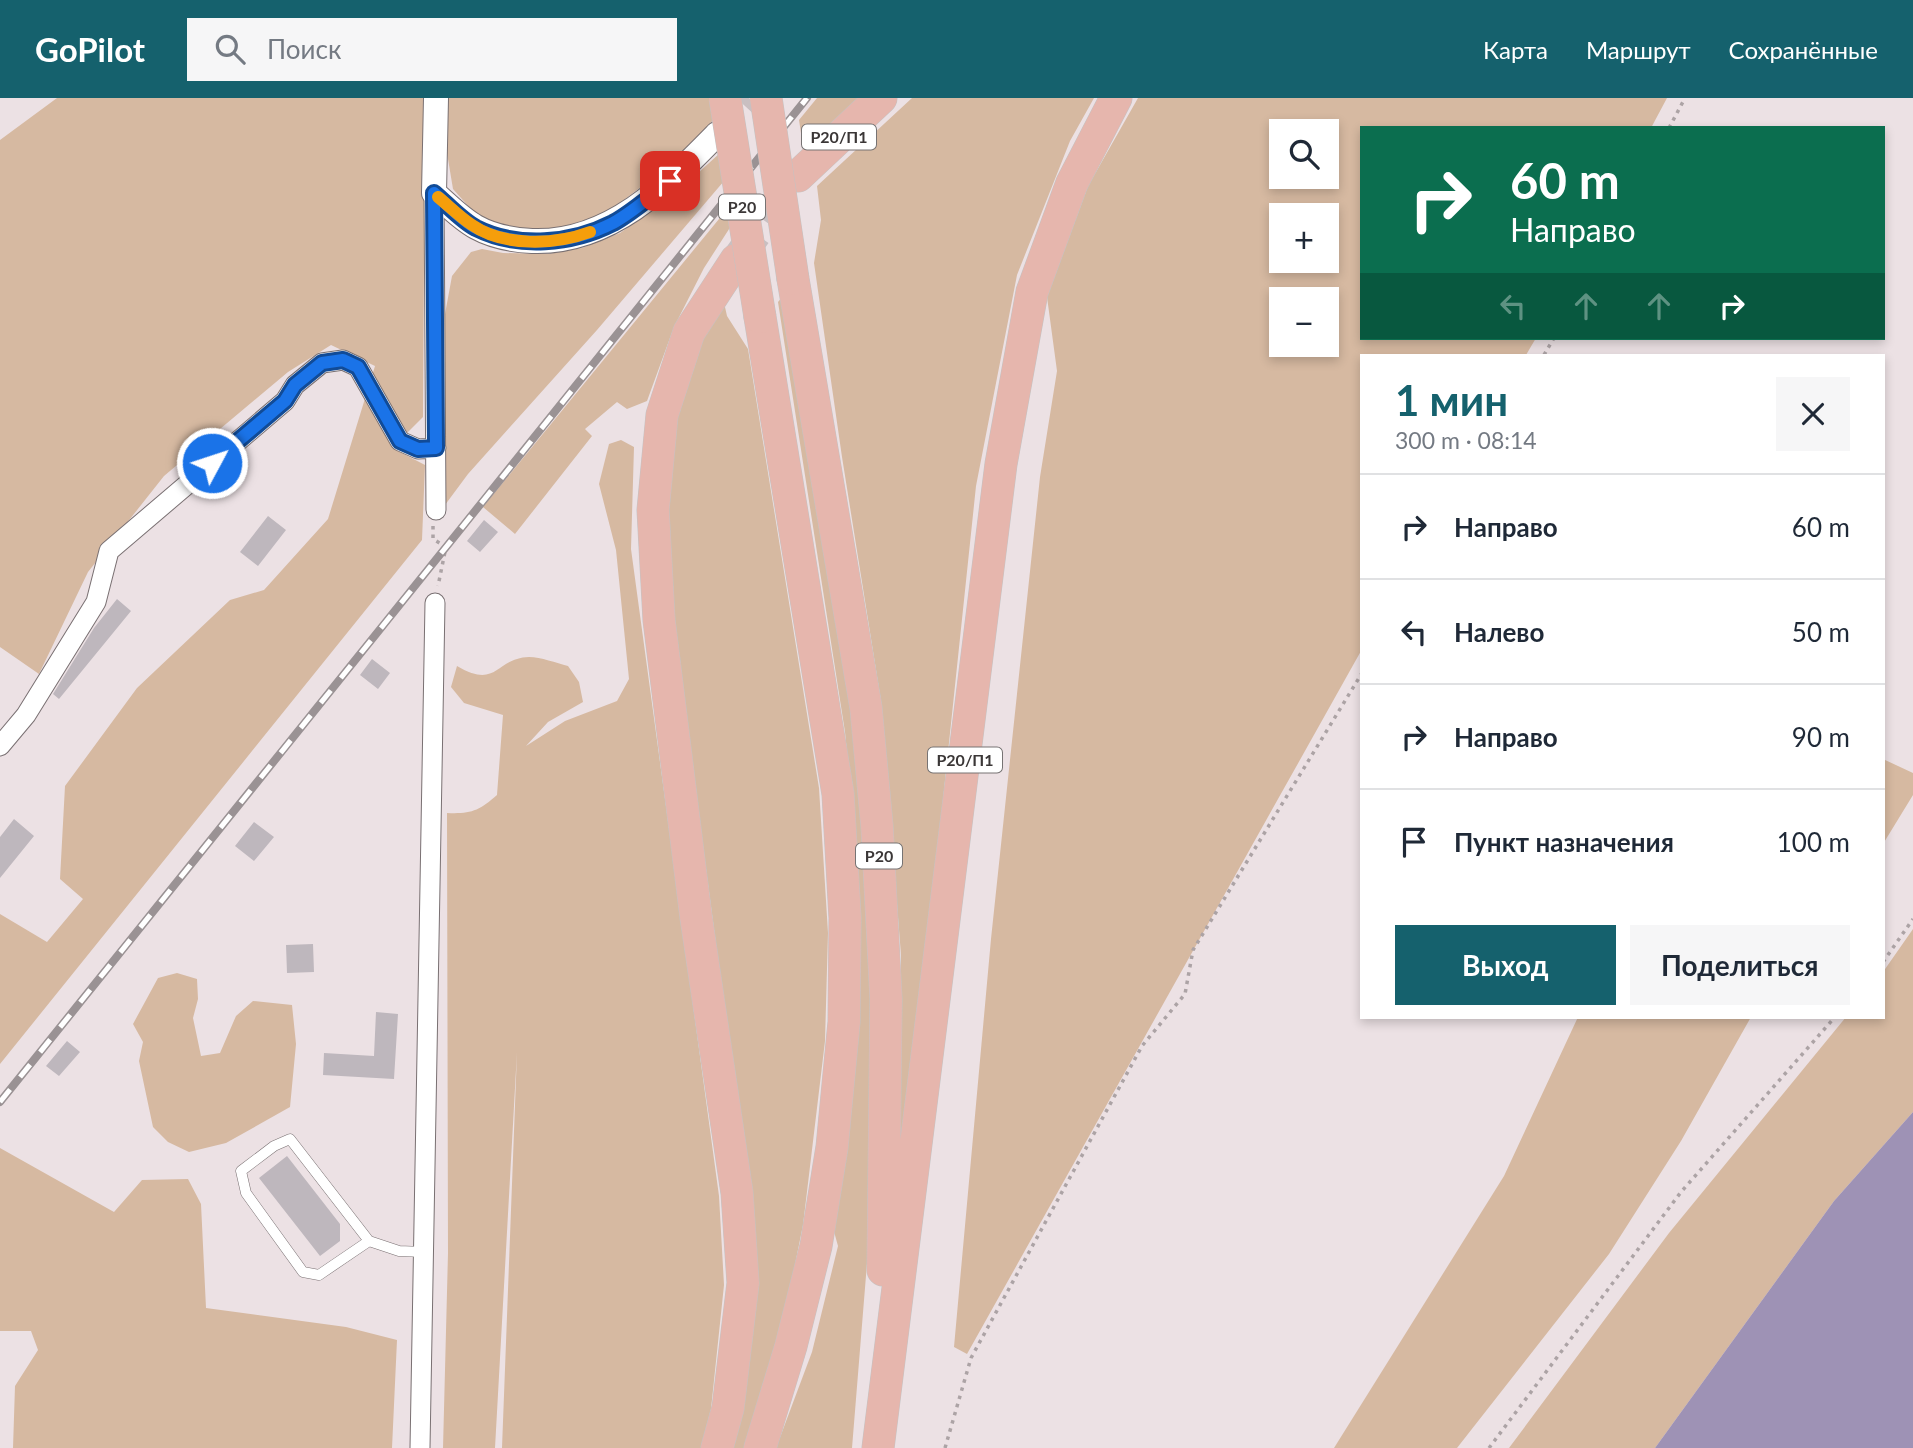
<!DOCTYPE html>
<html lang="ru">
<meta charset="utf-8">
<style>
body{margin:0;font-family:Lato,sans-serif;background:#f6f6f7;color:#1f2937;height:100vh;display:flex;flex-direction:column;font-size:26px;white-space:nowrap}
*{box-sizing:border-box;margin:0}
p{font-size:23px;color:#747a83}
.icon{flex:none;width:38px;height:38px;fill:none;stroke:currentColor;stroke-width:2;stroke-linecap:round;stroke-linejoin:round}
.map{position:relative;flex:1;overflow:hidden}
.side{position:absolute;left:1360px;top:256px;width:525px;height:665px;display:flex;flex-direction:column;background:#fff;border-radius:0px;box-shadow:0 4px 10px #0003}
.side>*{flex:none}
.top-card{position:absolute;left:1360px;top:28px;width:525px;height:214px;border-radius:0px;box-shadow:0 4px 10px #0003;background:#0b6e4f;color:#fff;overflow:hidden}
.tools{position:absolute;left:1269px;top:21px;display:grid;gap:14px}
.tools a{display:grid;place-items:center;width:70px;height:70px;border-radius:0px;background:#fff;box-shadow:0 4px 10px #0003;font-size:35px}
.pin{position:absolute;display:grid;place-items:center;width:60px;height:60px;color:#fff;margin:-30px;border-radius:14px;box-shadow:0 4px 10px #0006}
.me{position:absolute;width:77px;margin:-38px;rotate:50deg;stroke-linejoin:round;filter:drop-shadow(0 0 5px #0008)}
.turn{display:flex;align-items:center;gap:24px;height:147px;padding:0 35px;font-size:32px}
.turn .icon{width:91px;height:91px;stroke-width:2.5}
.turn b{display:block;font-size:49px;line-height:60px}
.lanes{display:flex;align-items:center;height:66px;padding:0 35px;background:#0003;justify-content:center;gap:35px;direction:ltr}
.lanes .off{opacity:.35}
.round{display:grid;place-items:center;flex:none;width:74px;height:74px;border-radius:0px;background:#f6f6f7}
.summary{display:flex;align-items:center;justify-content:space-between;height:119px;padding:0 35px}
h1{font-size:42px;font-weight:700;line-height:52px;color:#15616d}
.cta{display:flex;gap:14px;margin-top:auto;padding:14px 35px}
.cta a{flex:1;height:80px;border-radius:0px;background:#15616d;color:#fff;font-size:28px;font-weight:700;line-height:80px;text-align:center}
.cta a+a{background:#f6f6f7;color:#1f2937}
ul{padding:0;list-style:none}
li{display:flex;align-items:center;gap:21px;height:105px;padding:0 35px;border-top:2px solid #e0e1e3}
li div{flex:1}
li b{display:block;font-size:26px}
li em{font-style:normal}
header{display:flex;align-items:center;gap:42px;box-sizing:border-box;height:98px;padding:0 35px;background:#15616d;color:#fff}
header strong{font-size:33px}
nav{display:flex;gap:38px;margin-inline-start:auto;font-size:24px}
.search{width:490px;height:63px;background:#f6f6f7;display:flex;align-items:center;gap:18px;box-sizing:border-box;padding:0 24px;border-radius:0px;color:#747a83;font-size:26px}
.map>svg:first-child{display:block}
</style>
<header>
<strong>GoPilot</strong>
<div class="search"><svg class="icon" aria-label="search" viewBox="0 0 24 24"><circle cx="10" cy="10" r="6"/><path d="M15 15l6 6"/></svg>Поиск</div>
<nav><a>Карта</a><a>Маршрут</a><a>Сохранённые</a></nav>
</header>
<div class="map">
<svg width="1913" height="1350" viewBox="0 0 1913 1350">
<rect width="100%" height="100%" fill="#ece1e4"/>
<path fill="#d6b9a1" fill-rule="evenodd" d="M57 0H425L423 319 392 350 425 367 422 442 0 966V816L47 844 83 801 60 781 65 688 137 590 230 502 264 492 328 421 375 268 331 247 288 274 164 378 88 474 39 576 0 549V42Z
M447 0H711L716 31 607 115 550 133H509L478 119 453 91 447 55Z
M817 0H862L804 55 799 22Z
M912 0H1094L1070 43 1017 177 976 388 901 1101V857L881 603 842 359 814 165 821 122 817 88Z
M1138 0H1667L1651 30H1362V240H1536L1526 257H1362L1361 553 967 1256 954 1249 991 841 1040 379 1057 273 1047 199 1088 88ZM1281 33H1326V79H1281ZM1281 117H1326V163H1281ZM1281 201H1326V247H1281Z
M720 55 724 83 597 232 468 376 445 407V216L452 178 471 154 482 151 503 155 548 156 582 150 620 135 676 95Z
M728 110 731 128 704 170 674 229 647 303 627 311 617 304 585 331 592 338 515 436 483 409Z
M783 198 855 633 866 757 871 878 868 1153 852 1350H776L812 1254 838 1148 833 1130 857 756 845 634 778 204Z
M723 200 727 218 748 251 819 690 828 835 825 943 803 1127 779 1246 744 1350H731L749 1094 673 523 665 412 673 318 696 240Z
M621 342 634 349 631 451 719 1098 724 1187 711 1311 701 1350H502L517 954 495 1350H443L448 1155 447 715C471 716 479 713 497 697L503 617 464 605 451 589 457 568C498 592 495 560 529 559 541 559 556 565 568 568L579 584 583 604 548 624 526 648 565 623 617 603 629 581 616 452 599 386 609 346Z
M1883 661 1913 675V697L1883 746Z
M1913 831V1014L1834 1103 1655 1350H1509L1669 1135 1846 919H1883V874Z
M177 875 197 881 198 901 193 920 201 958 220 955 236 918 253 903 292 907 296 946 290 1009 226 1045 189 1054 168 1044 153 1029 139 963 143 944 133 926 158 880Z
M1578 919H1751L1681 1043 1609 1156 1457 1350H1334L1504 1078Z
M0 1050 114 1114 142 1082 188 1081 201 1106 206 1210 346 1229 397 1242 392 1350H13L15 1288 38 1252 31 1233H0Z"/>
<path fill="#9e92b5" d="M1913 1014V1350H1655L1834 1103Z"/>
<path fill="#beb7bd" d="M268 418 286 432 258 468 240 454Z
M484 422 498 434 480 454 467 443Z
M117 501 131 513 59 601 53 596 94 530Z
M372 561 390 575 378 591 360 577Z
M14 721 34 738 0 780V739Z
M254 724 274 739 254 763 235 748Z
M313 846 314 874 287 875 286 847Z
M376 914 398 916 394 981 323 977 324 955 374 958Z
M67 943 80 954 59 978 46 968Z
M287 1058 340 1126V1143L320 1158 259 1080Z"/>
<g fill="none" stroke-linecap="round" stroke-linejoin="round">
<path stroke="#c9bfc1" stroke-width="24" stroke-dasharray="24 12" stroke-linecap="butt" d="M719 33 749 0"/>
<path stroke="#c9bfc1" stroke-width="32" stroke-dasharray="32 16" stroke-linecap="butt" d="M737 162 792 84"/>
<defs>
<path id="service" d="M369 1143 319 1177 303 1174 246 1095 241 1073 274 1048 290 1041 369 1143 399 1153 424 1154"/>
<path id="minor" d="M434 95 436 412
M0 648 26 617 96 504 109 453 285 303 295 287 322 265 343 262 358 269 400 343 418 351 436 350
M420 1350 435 505"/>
<path id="tertiary" d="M436 0 434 95C447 106 461 121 476 129 494 139 512 142 532 143 610 146 667 87 717 36"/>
<path id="primary" d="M798 78 881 0
M793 181 866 610 877 728 886 901 883 1172
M760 219 838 696 845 820 844 924 832 1049 816 1148 791 1248 760 1350
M717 1350 728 1310 743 1185 737 1095 696 819 659 522 653 412 662 317 689 234 736 162
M878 1350 1001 366 1032 194 1072 85 1116 0"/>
</defs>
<use href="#service" stroke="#797072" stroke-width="11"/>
<use href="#minor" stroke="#797072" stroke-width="21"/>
<use href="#tertiary" stroke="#797072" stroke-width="26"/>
<use href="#primary" stroke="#c4c3c3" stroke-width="33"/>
<path stroke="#aca3a5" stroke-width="3.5" stroke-dasharray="3.5 5" stroke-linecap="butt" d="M1669 30 1685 0
M1544 257 1554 240
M433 428V441L446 449 438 488
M1883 864 1913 821
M945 1350 971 1260 1142 948 1185 896 1193 852 1362 575
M1489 1350 1681 1094 1835 919"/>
<use href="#service" stroke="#fff" stroke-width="10"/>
<use href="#minor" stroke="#fff" stroke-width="19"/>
<use href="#tertiary" stroke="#fff" stroke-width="24"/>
<use href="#primary" stroke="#e6b6ad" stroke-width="32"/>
<defs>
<path id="rail" d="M0 1004 807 0"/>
</defs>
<use href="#rail" stroke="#9a9294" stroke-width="8"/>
<use href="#rail" stroke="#fff" stroke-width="5" stroke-dasharray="16" stroke-linecap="butt"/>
<defs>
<path id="primary-bridge" d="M725 0 760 219
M766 0 793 181"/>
</defs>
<use href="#primary-bridge" stroke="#c4c3c3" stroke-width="33" stroke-linecap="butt"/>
<use href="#primary-bridge" stroke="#e6b6ad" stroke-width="32"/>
</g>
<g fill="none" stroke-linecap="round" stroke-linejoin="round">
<defs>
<path id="route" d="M212 365 285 303 295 287 322 265 343 262 358 269 400 343 418 351 436 350 434 95C447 106 461 122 476 130 518 151 572 146 613 125 633 114 652 97 670 83"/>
</defs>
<use href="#route" stroke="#114b97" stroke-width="18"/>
<use href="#route" stroke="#1a73e8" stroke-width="12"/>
<path stroke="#f59e0b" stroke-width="12" d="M438 99C449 108 460 119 472 127 504 149 555 147 590 134"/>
</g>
<g text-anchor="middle" stroke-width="6" stroke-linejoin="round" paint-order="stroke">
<g fill="#fff" stroke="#767373" stroke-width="2">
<rect x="802" y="26.5" width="74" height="25" rx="5"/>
<rect x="719" y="96.5" width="46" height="25" rx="5"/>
<rect x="928" y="649.5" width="74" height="25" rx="5"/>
<rect x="856" y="745.5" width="46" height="25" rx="5"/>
</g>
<g font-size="16" font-weight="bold" fill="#3b3737">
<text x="839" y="45">Р20/П1</text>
<text x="742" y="115">Р20</text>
<text x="965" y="668">Р20/П1</text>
<text x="879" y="764">Р20</text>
</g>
</g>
</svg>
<div class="tools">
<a><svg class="icon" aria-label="search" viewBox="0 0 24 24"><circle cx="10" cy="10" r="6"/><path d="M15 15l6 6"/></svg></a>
<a>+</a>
<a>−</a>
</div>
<div class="pin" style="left:670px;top:83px;background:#d93025"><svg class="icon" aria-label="arrive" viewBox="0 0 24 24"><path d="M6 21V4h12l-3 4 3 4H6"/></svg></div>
<svg class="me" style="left:212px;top:365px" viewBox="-20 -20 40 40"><circle r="17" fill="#1a73e8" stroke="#fff" stroke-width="3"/><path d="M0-11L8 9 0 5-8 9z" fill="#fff"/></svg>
<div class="top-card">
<div class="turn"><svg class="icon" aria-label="right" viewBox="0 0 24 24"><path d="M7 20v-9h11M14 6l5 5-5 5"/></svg><div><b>60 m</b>Направо</div></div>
<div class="lanes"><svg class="icon off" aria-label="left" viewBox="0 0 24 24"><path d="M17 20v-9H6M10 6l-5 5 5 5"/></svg><svg class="icon off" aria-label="ahead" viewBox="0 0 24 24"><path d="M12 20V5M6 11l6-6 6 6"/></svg><svg class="icon off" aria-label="ahead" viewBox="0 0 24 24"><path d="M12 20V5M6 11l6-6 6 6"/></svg><svg class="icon" aria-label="right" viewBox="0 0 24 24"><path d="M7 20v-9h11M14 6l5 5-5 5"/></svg></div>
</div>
<section class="side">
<div class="summary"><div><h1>1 мин</h1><p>300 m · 08:14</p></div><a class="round"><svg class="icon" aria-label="close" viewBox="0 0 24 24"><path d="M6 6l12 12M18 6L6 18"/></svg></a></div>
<ul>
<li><svg class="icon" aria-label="right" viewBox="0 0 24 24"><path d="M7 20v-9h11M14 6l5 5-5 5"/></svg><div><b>Направо</b></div><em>60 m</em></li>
<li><svg class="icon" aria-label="left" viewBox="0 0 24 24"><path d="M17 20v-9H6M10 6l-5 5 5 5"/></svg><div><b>Налево</b></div><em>50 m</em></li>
<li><svg class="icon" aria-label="right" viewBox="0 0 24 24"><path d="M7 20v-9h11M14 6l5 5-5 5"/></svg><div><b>Направо</b></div><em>90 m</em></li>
<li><svg class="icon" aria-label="arrive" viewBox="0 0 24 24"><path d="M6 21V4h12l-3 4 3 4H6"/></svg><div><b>Пункт назначения</b></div><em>100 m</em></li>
</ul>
<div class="cta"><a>Выход</a><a>Поделиться</a></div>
</section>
</div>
